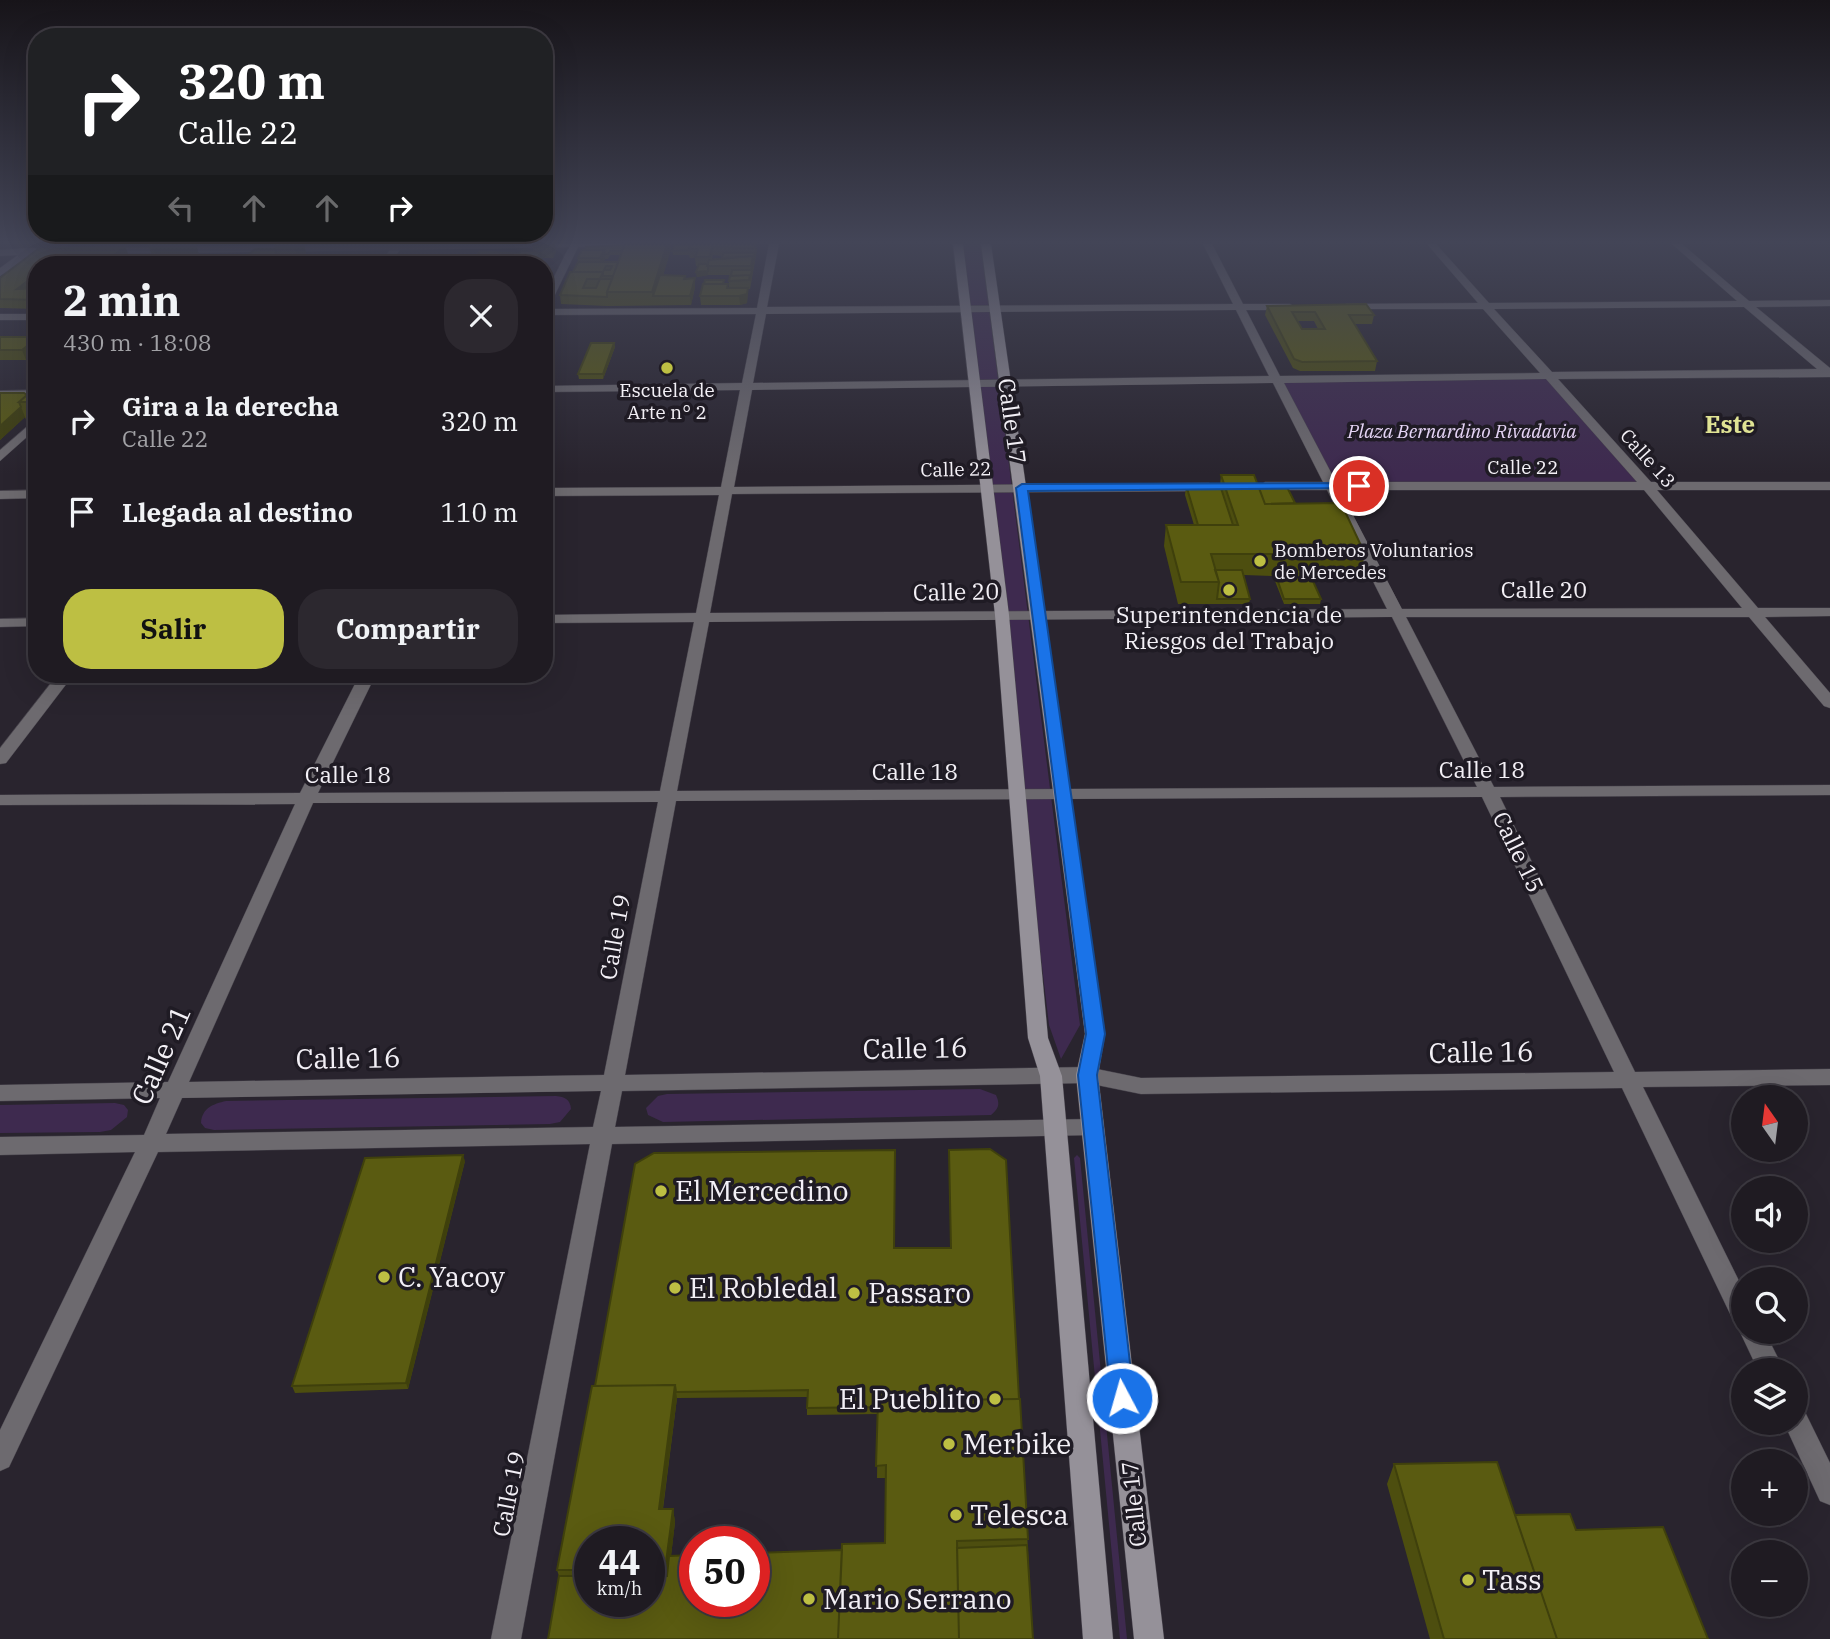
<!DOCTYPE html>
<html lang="es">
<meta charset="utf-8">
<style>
body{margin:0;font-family:"IBM Plex Serif",serif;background:#2c282f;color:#f1f3f6;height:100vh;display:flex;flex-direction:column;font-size:26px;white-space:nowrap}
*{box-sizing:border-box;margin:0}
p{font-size:23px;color:#a1a1a5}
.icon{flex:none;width:38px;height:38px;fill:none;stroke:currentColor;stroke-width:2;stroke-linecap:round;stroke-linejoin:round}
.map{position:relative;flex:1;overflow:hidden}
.details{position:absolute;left:28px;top:256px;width:525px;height:427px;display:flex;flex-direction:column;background:#1f1b22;border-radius:28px;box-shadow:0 7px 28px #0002,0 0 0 2px #3c3940}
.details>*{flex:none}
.hud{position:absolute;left:28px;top:28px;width:525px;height:214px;border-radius:28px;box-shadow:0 7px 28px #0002,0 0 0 2px #3c3940;background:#202124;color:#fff;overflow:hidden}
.needle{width:46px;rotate:346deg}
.tools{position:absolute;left:1731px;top:1085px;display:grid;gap:14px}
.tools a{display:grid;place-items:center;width:77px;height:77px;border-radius:50%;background:#1f1b22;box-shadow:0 7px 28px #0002,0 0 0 2px #3c3940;font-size:35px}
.speed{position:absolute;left:574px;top:1526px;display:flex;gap:14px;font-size:35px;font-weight:700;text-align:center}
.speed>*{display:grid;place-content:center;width:91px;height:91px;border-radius:50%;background:#1f1b22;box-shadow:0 7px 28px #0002,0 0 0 2px #3c3940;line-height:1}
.speed small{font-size:18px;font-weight:400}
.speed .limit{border:10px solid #d22;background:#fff;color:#111}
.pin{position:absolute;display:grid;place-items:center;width:60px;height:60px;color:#fff;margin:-30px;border:4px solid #fff;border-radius:50%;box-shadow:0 2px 7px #0007}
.me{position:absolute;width:77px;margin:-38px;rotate:354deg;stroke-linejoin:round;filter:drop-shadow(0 0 5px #0008)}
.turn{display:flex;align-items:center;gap:24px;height:147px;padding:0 35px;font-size:32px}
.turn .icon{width:91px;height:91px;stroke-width:2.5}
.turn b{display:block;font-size:49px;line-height:60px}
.lanes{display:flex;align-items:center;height:66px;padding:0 35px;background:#0003;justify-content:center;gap:35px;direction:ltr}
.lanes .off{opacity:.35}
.round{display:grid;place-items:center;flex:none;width:74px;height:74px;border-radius:28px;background:#2c282f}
.summary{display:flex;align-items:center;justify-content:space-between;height:119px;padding:0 35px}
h1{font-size:42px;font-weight:700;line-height:52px}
.button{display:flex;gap:14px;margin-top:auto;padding:14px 35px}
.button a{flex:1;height:80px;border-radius:28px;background:#bdbf43;color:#111;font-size:28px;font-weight:700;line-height:80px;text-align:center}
.button a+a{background:#2c282f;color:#f1f3f6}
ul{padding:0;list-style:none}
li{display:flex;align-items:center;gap:21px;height:91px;padding:0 35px}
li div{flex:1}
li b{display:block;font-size:26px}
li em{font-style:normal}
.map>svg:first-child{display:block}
</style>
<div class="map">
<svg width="1830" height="1639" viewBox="0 0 1830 1639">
<rect width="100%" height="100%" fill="#29242e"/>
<path fill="#3e2a4f" d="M959 244H981L1080 1025 1061 1059 1049 1025 973 385Z
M1547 376 1648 487 1333 486 1276 379Z
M980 1089 996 1095C1000 1104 999 1108 991 1115L663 1122 648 1115 646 1108 658 1096 667 1094Z
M556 1096C565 1097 570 1099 571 1109L560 1122 550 1124 214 1130 205 1128 201 1123C202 1108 213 1104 226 1101Z
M115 1103 124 1105 128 1110 127 1117 111 1130 100 1132 0 1133V1105Z
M1077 1155 1080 1158 1127 1639H1120L1074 1158Z"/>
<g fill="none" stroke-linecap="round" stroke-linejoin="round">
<defs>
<path id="street" d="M395 244H627L623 247H578L548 309 757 308 769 244H779L767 307 1233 304 1203 244H1212L1243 304H1290L1295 307 1290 310H1246L1280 376 1540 373 1483 309H1342L1341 307 1346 304 1478 303 1427 244H1436L1489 303 1737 301 1672 244H1682L1749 301 1830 300V306L1756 307 1830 368V377L1558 379 1651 482H1830V490H1657L1758 608H1830V616L1765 617 1830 693V708L1824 706 1749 617H1406L1494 787 1830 785V795L1500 797 1635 1072 1830 1069V1085L1643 1087 1743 1289V1325L1734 1322 1622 1088 1141 1094 1087 1083 622 1091 615 1127 1093 1119 1101 1121 1104 1127 1101 1133 1093 1135 612 1144 521 1639H491L590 1144 158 1152 9 1467 0 1471V1430L135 1152 0 1155V1137L144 1135 160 1098 0 1101V1085L168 1082 295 804 0 805V795L300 793 360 674H376L318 793 660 791 694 622 544 623V615L696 613 719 495 544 496V488L721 487 740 390 544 392V386L742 383 756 314 544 315V297L569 247 400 250 389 264H379L390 250 105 254 100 251 105 248ZM1744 307 1817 369 1552 372 1494 309ZM1236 310 1269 376 753 383 766 314ZM1546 379 1637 482H1336L1284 383ZM1273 383 1323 482H1265L1259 486 1265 490H1327L1387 609 710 613 732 494 1209 491 1215 487 1209 483 734 487 752 390ZM1340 490H1644L1742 608 1402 609ZM1392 617 1477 787 677 791 709 622ZM1482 797 1614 1072 1141 1078 1087 1067 625 1075 676 801ZM658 802 604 1075 189 1082 313 803ZM601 1091 593 1127 166 1134 182 1098Z
M30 248 56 249 61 252 56 255H30L0 276V268L18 255 0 256V250Z
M0 314H37V320H0Z
M37 390V396L0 397V391Z
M37 418V428L0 461V450Z
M37 490V498L0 499V491Z
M37 618V626L0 627V619Z
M58 674H74L6 763 0 764V748Z
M1743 1325V1332H1765L1784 1370H1758L1740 1332Z
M1796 1409 1805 1412 1830 1463V1505L1820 1501 1784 1423H1796Z"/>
<path id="secondary" d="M953 244H963L1009 615 1048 1038 1062 1076 1113 1639H1083L1040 1076 1028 1038 995 615Z
M981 244H991L1105 1034 1098 1075 1164 1639H1134L1076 1075 1085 1034Z"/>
</defs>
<use href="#street" stroke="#45414a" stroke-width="1"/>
<use href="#secondary" stroke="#45414a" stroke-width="1"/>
<use href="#street" fill="#6d6a6f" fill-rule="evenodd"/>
<use href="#secondary" fill="#959199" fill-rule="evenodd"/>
</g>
<path fill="#4d4e0f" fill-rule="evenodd" d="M148 244H196L199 255 189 264H141L157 260V259H153Z
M274 244H304L306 253 298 261 278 262 276 264H244L243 260 275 249Z
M532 244H555L556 252 553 258H542L543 264H471L533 251Z
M625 244H671V249L663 275 685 276V279L695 278V287L691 305 608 306 561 304 560 295 578 262V258ZM610 255H621L618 262H603L605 259H608Z
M756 244 757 250 750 289H748L747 303 740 305H701L700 296 724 280V284L728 288H729V281L731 275H708L697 277 696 272 698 266H696L695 258H690L689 255H673L672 251 674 245ZM713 255 723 256 722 258 712 259Z
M125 246 128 254 116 264H37V309L0 308V278L38 249Z
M1267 306 1374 315 1372 324H1354L1377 361 1375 371H1300L1293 368 1265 315ZM1298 321H1314L1318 329H1302Z
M0 337H37V350L26 360H0Z
M614 343 615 347 603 379H579L578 374Z
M37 388V442H34L25 417 0 440V393L27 395Z
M1221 475 1258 485 1295 503 1365 554 1360 576H1310L1321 599 1320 604H1284L1273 576 1244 575 1250 599 1249 604H1178L1164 546 1166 525H1194L1185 495 1186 485H1220Z
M990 1149 1006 1160 1033 1639H548L559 1576 557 1570 592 1386H595L635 1164 654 1153 895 1150 894 1248H951L949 1150ZM807 1397V1415L878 1414 877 1478H886L885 1543 842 1544V1550L754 1553V1601H695V1555L671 1556 675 1522 673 1509H663L677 1398ZM590 1542H649V1601H590Z
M465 1161 408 1389 295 1393 292 1386Z
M1394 1464 1515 1515 1576 1530 1708 1639H1430L1387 1484Z"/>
<path fill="#3f400c" d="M152 244H196L199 255 189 264H158Z
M294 244H304L306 253 298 261Z
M551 244H555L556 252 553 258Z
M667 244H671V249L657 296H653L652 292Z
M755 244 757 250 750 284 751 266 755 253Z
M125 246 128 254 116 264H103Z
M604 250 605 259 601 267 600 258Z
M541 251 543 264H535V263Z
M58 258 60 264H49Z
M708 271V275L697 277 696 272Z
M695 278V287L691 305 690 296Z
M30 279 33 288 17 289Z
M748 288 747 303 740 305 739 296Z
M37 338V350L26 360 22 350Z
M614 343 615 347 603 379V374Z
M21 407 25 417 0 440V426Z
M463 1155 465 1161 408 1389 406 1383Z
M675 1385 677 1398 661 1522 659 1509Z
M673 1509 675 1522 668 1582 665 1570Z"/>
<path fill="#5a5b11" stroke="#3f400c" stroke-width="2" fill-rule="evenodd" d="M625 244H667L652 292H607Z
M690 244H755V248L712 247 710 257H695L698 249H689Z
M690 244 689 250 672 251 674 245Z
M624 245 622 251H610L608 254H605L604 250H585L586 247Z
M125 246 103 264H85L93 258H58L49 264H37V279H30L17 289 37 288V300L0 299V278L38 249Z
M255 249H275L277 257 275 260H243Z
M582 250H604L600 258H578Z
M480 251 519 254 521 251H541L535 263 494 260 492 263H471Z
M723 253H755L754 260 753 256 722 258Z
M753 256 751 266H707L709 260Z
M190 258 183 264H141L145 261Z
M578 262H618L613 276H603V272H573ZM606 266H612L610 270H604Z
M699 264H708V271L696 272Z
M732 270H752L750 280V275L731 276Z
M570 272H603L600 279H612L607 292V297L560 295ZM587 279H600L596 288H583Z
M660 275 685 276 684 279 695 278 690 296H653Z
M750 275 749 280 729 281 730 276Z
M705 280H724L723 284H704Z
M703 284H728L727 288H748L747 294 739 296H700Z
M1366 304 1374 315H1349L1377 361 1302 362 1294 359 1267 306ZM1292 312H1315L1325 329H1302Z
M0 337H37V338L22 350H0Z
M591 343H614L603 374H578Z
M35 388H37V402H19Z
M0 393H24L27 395 19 402 21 407 0 426Z
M1221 475H1254L1265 504 1341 503 1365 554H1211L1219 582H1181L1166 525H1238Z
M1186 485H1220L1233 525H1198Z
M1258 485H1286L1295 503 1265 504Z
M1215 570H1242L1250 599H1217L1219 582Z
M1274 570H1308L1321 599H1284Z
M990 1149 1006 1160 1019 1399 878 1401V1407L807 1408 808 1390 676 1392 675 1385 595 1386 635 1164 654 1153 895 1150 894 1248H951L949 1150Z
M463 1155 406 1383 292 1386 365 1158Z
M675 1385 659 1509H673L665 1570H649V1542H590V1570H557L592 1386Z
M1020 1399 1028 1539 957 1541 959 1639H838L842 1544 885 1543 886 1465 876 1466 878 1401Z
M1497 1462 1557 1639H1444L1394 1464Z
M1570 1514 1576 1530 1663 1527 1708 1639H1557L1515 1515Z
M1027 1545 1033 1639H959L957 1548Z
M842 1550 838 1639H548L559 1576H590V1601H649V1576H667L669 1556 695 1555V1601H754V1553Z"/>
<linearGradient id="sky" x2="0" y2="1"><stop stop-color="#171419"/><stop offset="0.51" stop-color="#434557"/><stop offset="1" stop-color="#434557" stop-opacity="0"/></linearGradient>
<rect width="1830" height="474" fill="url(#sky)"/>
<path fill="#1a73e8" stroke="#114b97" stroke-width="2" d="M1359 483 1365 486 1363 488 1028 491 1105 1034 1097 1075 1134 1398 1131 1406 1122 1409 1114 1406 1111 1398 1078 1075 1086 1034 1016 488 1022 484Z"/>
<g fill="#bdbf43" stroke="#1f1b24" stroke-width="2.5">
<circle cx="667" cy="368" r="7"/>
<circle cx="1260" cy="561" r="7"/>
<circle cx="1229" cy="590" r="7"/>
<circle cx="661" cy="1191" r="7"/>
<circle cx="384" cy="1277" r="7"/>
<circle cx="675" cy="1288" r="7"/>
<circle cx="854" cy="1293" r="7"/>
<circle cx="995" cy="1399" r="7"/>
<circle cx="949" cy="1444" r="7"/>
<circle cx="956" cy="1515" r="7"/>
<circle cx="1468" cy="1580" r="7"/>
<circle cx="809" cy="1599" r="7"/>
</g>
<g text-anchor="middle" stroke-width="7" stroke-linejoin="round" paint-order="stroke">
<g font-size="19" fill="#f3f0f6" stroke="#1f1b24">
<text x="667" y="397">Escuela de<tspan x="667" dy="22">Arte n° 2</tspan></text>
<text x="1274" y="557" text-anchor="start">Bomberos Voluntarios<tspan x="1274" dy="22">de Mercedes</tspan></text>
</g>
<g font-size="19" font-style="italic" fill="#e6d5f6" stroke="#1f1b24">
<text x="1462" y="438">Plaza Bernardino Rivadavia</text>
</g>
<g font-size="19" fill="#f3f0f6" stroke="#1f1b24">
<text transform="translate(1648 458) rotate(48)" y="7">Calle 13</text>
<text x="1523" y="474">Calle 22</text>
<text transform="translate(956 469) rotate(-1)" y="7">Calle 22</text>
</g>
<g font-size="23" fill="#f3f0f6" stroke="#1f1b24">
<text transform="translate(1012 421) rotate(82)" y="8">Calle 17</text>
<text x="1544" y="598">Calle 20</text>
<text transform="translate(956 592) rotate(-1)" y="8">Calle 20</text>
<text x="1482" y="778">Calle 18</text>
<text x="915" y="780">Calle 18</text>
<text x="348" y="783">Calle 18</text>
<text transform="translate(1518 852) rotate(64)" y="8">Calle 15</text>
<text transform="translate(615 937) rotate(-80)" y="8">Calle 19</text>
<text transform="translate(509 1494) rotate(-79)" y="8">Calle 19</text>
<text transform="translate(1134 1504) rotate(-96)" y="8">Calle 17</text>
</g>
<g font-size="23" fill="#f3f0f6" stroke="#1f1b24">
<text x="1229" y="623">Superintendencia de<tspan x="1229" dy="26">Riesgos del Trabajo</tspan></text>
</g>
<g font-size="24" font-weight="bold" fill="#e0e394" stroke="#1f1b24">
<text x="1730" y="433">Este</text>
</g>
<g font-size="28" fill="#f3f0f6" stroke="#1f1b24">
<text transform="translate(915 1048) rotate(-1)" y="10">Calle 16</text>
<text transform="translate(1481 1052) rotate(-1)" y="10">Calle 16</text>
<text transform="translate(161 1055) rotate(-66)" y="10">Calle 21</text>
<text transform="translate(348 1058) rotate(-1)" y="10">Calle 16</text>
</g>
<g font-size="28" fill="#f3f0f6" stroke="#1f1b24" text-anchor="start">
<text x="675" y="1201">El Mercedino</text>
<text x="398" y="1287">C. Yacoy</text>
<text x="689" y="1298">El Robledal</text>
<text x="868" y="1303">Passaro</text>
<text x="981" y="1409" text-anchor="end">El Pueblito</text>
<text x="963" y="1454">Merbike</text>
<text x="970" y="1525">Telesca</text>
<text x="1482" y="1590">Tass</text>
<text x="823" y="1609">Mario Serrano</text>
</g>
</g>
</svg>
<div class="tools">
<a><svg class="needle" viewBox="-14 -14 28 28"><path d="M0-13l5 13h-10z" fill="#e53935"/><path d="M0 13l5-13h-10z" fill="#a1a1a5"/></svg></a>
<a><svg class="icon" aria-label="sound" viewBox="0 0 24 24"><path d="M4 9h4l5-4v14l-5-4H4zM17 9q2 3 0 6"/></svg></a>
<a><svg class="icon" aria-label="search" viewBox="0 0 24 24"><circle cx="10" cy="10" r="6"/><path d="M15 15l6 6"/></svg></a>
<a><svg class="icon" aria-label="layers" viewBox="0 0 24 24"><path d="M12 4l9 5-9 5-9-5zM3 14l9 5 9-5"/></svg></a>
<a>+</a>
<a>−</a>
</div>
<div class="speed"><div>44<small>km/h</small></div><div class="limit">50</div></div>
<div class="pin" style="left:1359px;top:486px;background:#d93025"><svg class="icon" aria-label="arrive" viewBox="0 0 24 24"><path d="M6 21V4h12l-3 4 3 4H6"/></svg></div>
<svg class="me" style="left:1122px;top:1398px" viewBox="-20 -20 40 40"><circle r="17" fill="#1a73e8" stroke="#fff" stroke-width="3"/><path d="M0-11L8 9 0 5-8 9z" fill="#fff"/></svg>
<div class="hud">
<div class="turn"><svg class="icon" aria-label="right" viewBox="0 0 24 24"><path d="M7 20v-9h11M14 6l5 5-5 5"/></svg><div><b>320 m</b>Calle 22</div></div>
<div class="lanes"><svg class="icon off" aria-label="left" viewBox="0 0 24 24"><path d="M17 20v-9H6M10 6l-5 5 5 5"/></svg><svg class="icon off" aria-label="ahead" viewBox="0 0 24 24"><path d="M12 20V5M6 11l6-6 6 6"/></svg><svg class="icon off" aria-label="ahead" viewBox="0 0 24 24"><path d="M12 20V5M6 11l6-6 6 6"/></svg><svg class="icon" aria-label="right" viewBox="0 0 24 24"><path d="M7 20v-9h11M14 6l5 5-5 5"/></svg></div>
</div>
<section class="details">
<div class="summary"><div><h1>2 min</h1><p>430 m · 18:08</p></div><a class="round"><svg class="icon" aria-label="close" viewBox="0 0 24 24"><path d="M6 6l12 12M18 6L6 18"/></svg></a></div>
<ul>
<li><svg class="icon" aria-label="right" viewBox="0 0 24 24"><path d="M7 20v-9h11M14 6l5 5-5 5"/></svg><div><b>Gira a la derecha</b><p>Calle 22</p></div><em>320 m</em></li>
<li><svg class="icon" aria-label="arrive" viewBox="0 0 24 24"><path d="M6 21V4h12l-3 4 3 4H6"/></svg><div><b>Llegada al destino</b></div><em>110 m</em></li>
</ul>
<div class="button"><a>Salir</a><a>Compartir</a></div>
</section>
</div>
